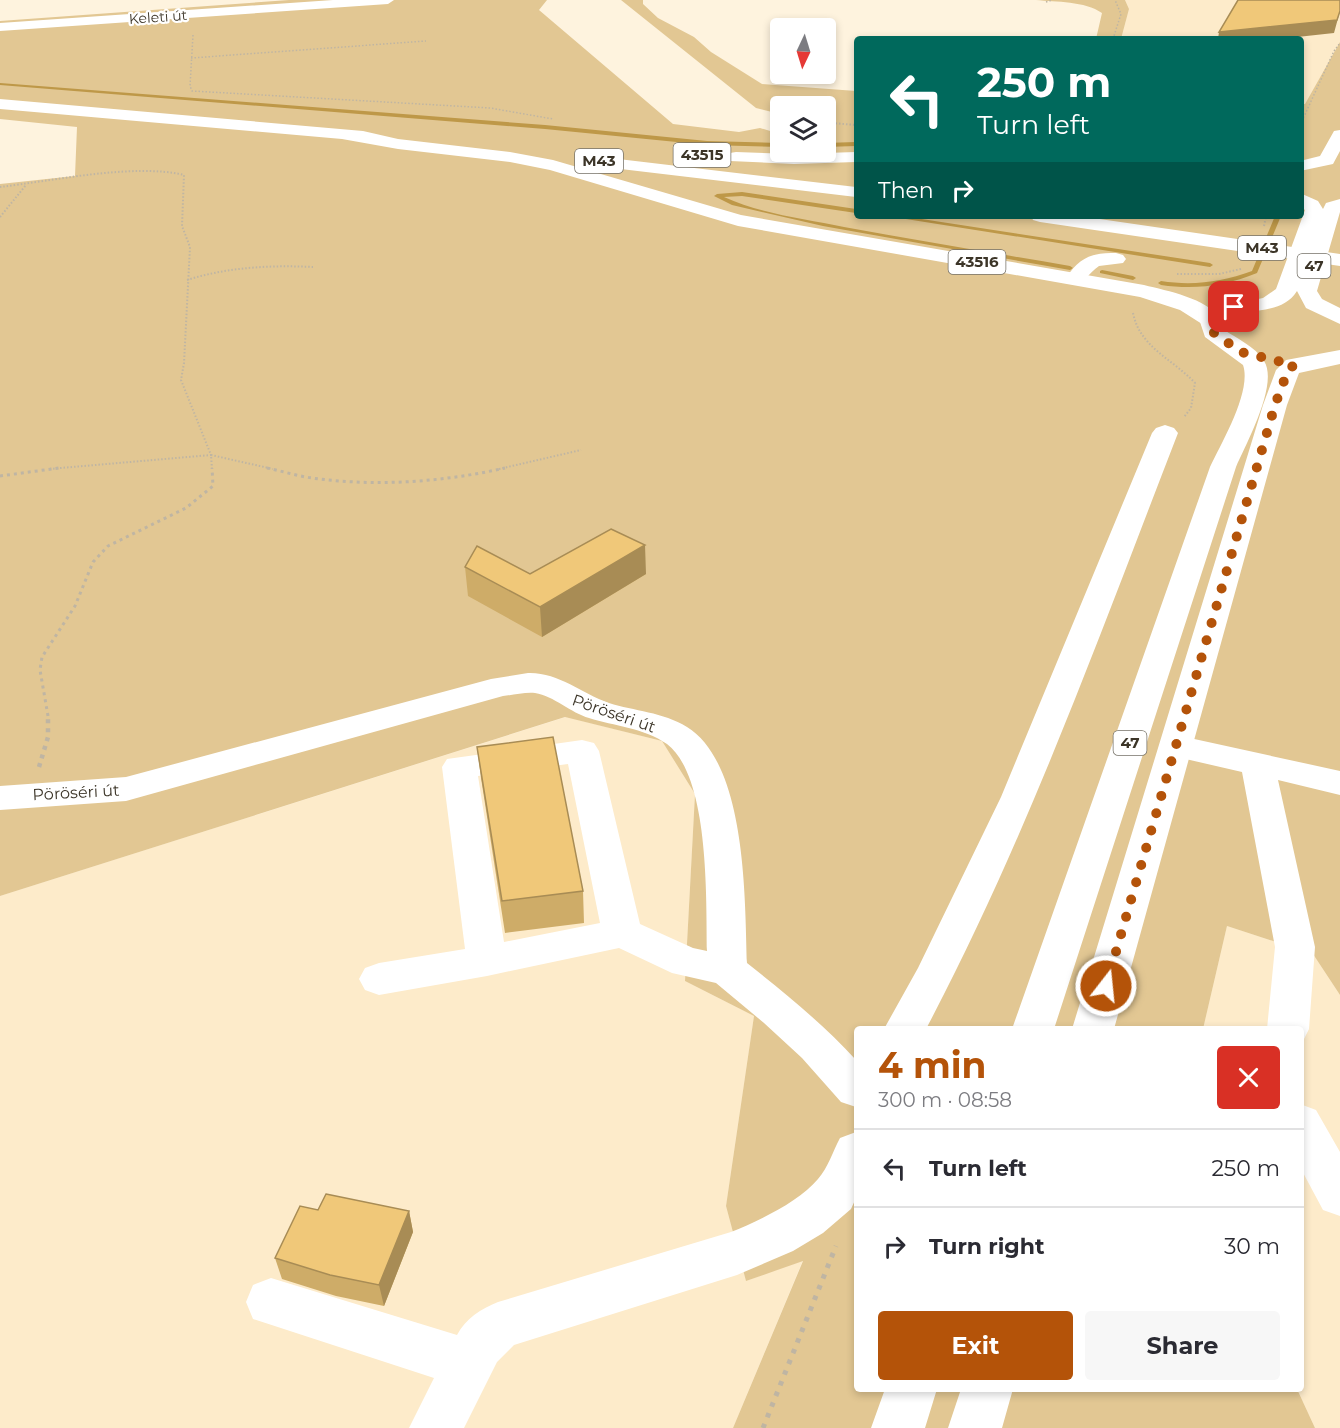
<!DOCTYPE html>
<meta charset="utf-8">
<style>
body{margin:0;font-family:Montserrat,sans-serif;background:#f7f7f7;color:#2b2b33;height:100vh;display:flex;flex-direction:column;font-size:22px;white-space:nowrap}
*{box-sizing:border-box;margin:0}
p{font-size:20px;color:#7c7c81}
.icon{flex:none;width:33px;height:33px;fill:none;stroke:currentColor;stroke-width:2;stroke-linecap:round;stroke-linejoin:round}
.map{position:relative;flex:1;overflow:hidden}
.panel{position:absolute;left:854px;top:1026px;width:450px;height:366px;display:flex;flex-direction:column;background:#fff;border-radius:6px;box-shadow:0 3px 9px #0003}
.panel>*{flex:none}
.banner{position:absolute;left:854px;top:36px;width:450px;height:183px;border-radius:6px;box-shadow:0 3px 9px #0003;background:#00695c;color:#fff;overflow:hidden}
.needle{width:39px;rotate:184deg}
.controls{position:absolute;left:770px;top:18px;display:grid;gap:12px}
.controls a{display:grid;place-items:center;width:66px;height:66px;border-radius:6px;background:#fff;box-shadow:0 3px 9px #0003;font-size:30px}
.pin{position:absolute;display:grid;place-items:center;width:51px;height:51px;color:#fff;margin:-26px;border-radius:12px;box-shadow:0 3px 9px #0006}
.me{position:absolute;width:66px;margin:-33px;rotate:16deg;stroke-linejoin:round;filter:drop-shadow(0 0 4px #0008)}
.turn{display:flex;align-items:center;gap:21px;height:126px;padding:0 24px;font-size:27px}
.turn .icon{width:78px;height:78px;stroke-width:2.5}
.turn b{display:block;font-size:42px;line-height:51px}
.then{display:flex;align-items:center;height:57px;padding:0 24px;background:#0003;gap:12px;font-size:22px}
.round{display:grid;place-items:center;flex:none;width:63px;height:63px;border-radius:6px;background:#f7f7f7}
.overview{display:flex;align-items:center;justify-content:space-between;height:102px;padding:0 24px}
h1{font-size:36px;font-weight:700;line-height:45px;color:#b45309}
.button{display:flex;gap:12px;margin-top:auto;padding:12px 24px}
.button a{flex:1;height:69px;border-radius:6px;background:#b45309;color:#fff;font-size:24px;font-weight:700;line-height:69px;text-align:center}
.button a+a{background:#f7f7f7;color:#2b2b33}
ul{padding:0;list-style:none}
li{display:flex;align-items:center;gap:18px;height:78px;padding:0 24px;border-top:2px solid #e1e1e2}
li div{flex:1}
li b{display:block;font-size:22px}
li em{font-style:normal}
.map>svg:first-child{display:block}
</style>
<div class="map">
<svg width="1340" height="1428" viewBox="0 0 1340 1428">
<rect width="100%" height="100%" fill="#fef3de"/>
<path fill="#fdebca" d="M1125 0H1340V42L1305 104H1301L1300 39H1121L1129 9Z
M566 717 662 741 695 794 685 981 754 1016 726 1206 746 1281 803 1260 733 1428H0V896Z
M1227 926 1313 954 1340 995V1428H1315L1297 1389H1300V1029H1203Z"/>
<path fill="#e2c793" d="M289 0H547L539 10 673 124 739 132 760 128 780 134V152H825V106H780V114L756 108 621 0H643V4L658 18 694 37 711 52 762 84 856 91V216H1300L1301 104H1305L1340 42V995L1313 954 1227 926 1203 1029H856V1389H1297L1315 1428H733L803 1261 746 1281 726 1206 754 1016 685 981 695 794 662 741 565 717 0 896V184L75 176 77 127 0 119V21Z
M1036 0H1125L1129 9 1121 39H1096L1102 13C1085 1 1056 2 1036 0Z"/>
<g fill="none" stroke-linecap="round" stroke-linejoin="round">
<path fill="#be9848" fill-rule="evenodd" d="M0 83 545 125 707 141 780 143V147L707 145 545 129 0 85Z
M856 142V146L825 147V143Z
M742 192 856 209V213L742 196 724 197C761 214 805 219 844 227 919 241 995 253 1070 266L1073 268 1070 270 823 226 732 205 714 196 717 194Z
M887 216H902L1210 263 1213 265 1210 267Z
M1275 216H1281L1257 273C1225 286 1195 290 1161 285L1158 283 1161 281C1193 286 1222 282 1252 271Z
M1102 270 1133 276 1136 278 1133 280 1100 273V271Z"/>
<path stroke="#bfb5a3" stroke-width="1.5" stroke-dasharray="1.5 2" stroke-linecap="butt" d="M1046 2 1052 0
M193 35 190 86 192 91 490 108 553 119
M1113 39 1121 14 1115 0
M191 58 426 41
M1302 121 1334 51 1340 43"/>
<path stroke="#bfb5a3" stroke-width="2" stroke-dasharray="1.5 2" stroke-linecap="butt" d="M832 123 856 125
M1300 126 1303 120
M0 187C51 181 135 163 184 175L182 226 190 247 184 363 181 380 211 455 49 469
M0 217 26 185
M1264 226 1266 216
M1177 274H1219L1241 269
M187 280C228 267 271 265 313 267
M1133 313C1140 348 1173 359 1195 383L1191 408 1184 417
M212 469 211 455 273 469
M499 469 581 450"/>
<path stroke="#bfb5a3" stroke-width="3" stroke-dasharray="3 4" stroke-linecap="butt" d="M267 468C282 471 297 476 312 478 376 487 443 482 505 468
M0 476 59 468
M48 716 40 670 42 657 75 606 93 562 108 546 186 508 213 486 212 468"/>
<path stroke="#bfb5a3" stroke-width="4.5" stroke-dasharray="4 5" stroke-linecap="butt" d="M39 767 48 737V715"/>
<path stroke="#bfb5a3" stroke-width="5" stroke-dasharray="4.5 7" stroke-linecap="butt" d="M763 1428 836 1246"/>
<path fill="#fff" fill-rule="evenodd" d="M333 0H394L388 4 0 31V23Z
M1116 253 1123 255 1126 259 1123 263 1099 266C1087 274 1085 286 1069 282L1066 278C1079 258 1092 252 1116 253Z
M1165 425 1174 428 1178 433C1100 634 1027 838 926 1029H884L918 968 1001 797 1152 433 1156 428Z
M528 673C558 672 581 693 609 703 634 711 663 712 687 727 747 764 745 901 747 963 786 994 823 1024 856 1060V1107L841 1102 802 1058 764 1023 716 983 672 973 619 948 487 976 379 995 365 990 359 979 365 968 379 963 465 949 442 767 447 759 582 740 594 743 599 751 640 924 693 948 707 951C706 900 710 777 667 744 644 728 614 726 589 718 571 713 554 696 535 693 525 692 513 695 503 696L126 801 0 810V786L126 777 491 679ZM568 764 600 923 504 942 478 776Z
M1176 735 1340 771V795L1278 780 1315 947 1309 1029 1303 1041 1300 1042V1029H1267L1275 947 1242 772 1164 754 1159 746 1164 738Z
M1300 1104 1316 1110 1340 1152V1216L1323 1210 1300 1167Z
M856 1132V1198L851 1209 823 1233 793 1251 737 1275 514 1345 497 1362 464 1428H409L434 1378 253 1319 246 1302 253 1285 271 1278 457 1335C466 1318 481 1309 498 1302L731 1232C758 1221 799 1202 818 1179 828 1168 833 1151 840 1138Z"/>
<path fill="#fff" fill-rule="evenodd" d="M1340 130V151L1333 164 1300 171V161L1320 156 1334 131Z
M1300 193 1318 201 1323 209 1326 203 1340 199V212L1317 291 1322 299 1340 308V324L1306 308 1297 291C1280 318 1244 305 1221 321L1223 329C1237 339 1255 346 1264 361 1279 384 1246 444 1236 467L1054 1029H1012L1210 467C1222 442 1252 391 1243 365L1205 337 1199 319 1211 309 1263 298 1276 289 1305 210 1300 206Z
M1340 350V364L1299 373 1287 405 1114 1029H1072L1263 405 1276 370 1286 360Z
M885 1389H937L925 1428H871Z
M961 1389H1013L1002 1428H948Z"/>
<path fill="#fff" fill-rule="evenodd" d="M0 99 363 131 398 139 510 152 553 160 741 215 1144 285C1168 291 1206 298 1221 319L1218 324 1210 326 1202 324 1180 310 1140 297 738 226 550 170 510 162 398 149 342 139 0 109Z
M736 152 794 154 856 152V162L794 164 730 161 727 157 730 153Z
M593 156 856 187V197L587 165 584 161 587 157Z
M1031 216H1079L1340 254V266L1040 222 1033 220Z"/>
</g>
<path fill="#ceac68" d="M465 567 530 574H646L542 637 468 596Z
M477 747 583 891 584 923 505 933 481 778Z
M318 1210 409 1211 413 1232 384 1306 336 1296 282 1279 275 1258Z"/>
<path fill="#a88c55" d="M1340 11 1334 33 1279 39H1218L1219 32Z
M645 545 646 574 542 637 540 607Z
M409 1211 413 1232 384 1306 379 1285Z"/>
<path fill="#f0c879" stroke="#a88c55" stroke-width="1.5" d="M1238 0H1340V11L1337 20 1219 32Z
M611 529 645 545 540 607 465 567 477 546 530 574Z
M553 737 583 891 502 901 477 747Z
M326 1194 409 1211 379 1285 330 1275 275 1258 300 1206 318 1210Z"/>
<g fill="none" stroke-linecap="round" stroke-linejoin="round">
<path stroke="#b45309" stroke-width="10" stroke-dasharray="0 18" d="M1106 986 1275 405 1288 370 1294 365 1241 352 1213 332 1210 319 1234 307"/>
</g>
<g text-anchor="middle" stroke-width="4.5" stroke-linejoin="round" paint-order="stroke">
<g font-size="14" fill="#3c3528" stroke="#fff">
<text transform="translate(158 17) rotate(-4)" y="5">Keleti út</text>
</g>
<g fill="#fff" stroke="#767268" stroke-width="1.5">
<rect x="673.5" y="143" width="57" height="24" rx="4.5"/>
<rect x="575" y="149" width="48" height="24" rx="4.5"/>
<rect x="1238" y="236" width="48" height="24" rx="4.5"/>
<rect x="948.5" y="250" width="57" height="24" rx="4.5"/>
<rect x="1297.5" y="254" width="33" height="24" rx="4.5"/>
<rect x="1113.5" y="731" width="33" height="24" rx="4.5"/>
</g>
<g font-size="15" font-weight="bold" fill="#3c3528">
<text x="702" y="160">43515</text>
<text x="599" y="166">M43</text>
<text x="1262" y="253">M43</text>
<text x="977" y="267">43516</text>
<text x="1314" y="271">47</text>
<text x="1130" y="748">47</text>
</g>
<g font-size="16" fill="#3c3528" stroke="#fff">
<text transform="translate(614 713) rotate(19)" y="6">Pöröséri út</text>
<text transform="translate(76 792) rotate(-3)" y="6">Pöröséri út</text>
</g>
</g>
</svg>
<div class="controls">
<a><svg class="needle" viewBox="-14 -14 28 28"><path d="M0-13l5 13h-10z" fill="#e53935"/><path d="M0 13l5-13h-10z" fill="#7c7c81"/></svg></a>
<a><svg class="icon" aria-label="layers" viewBox="0 0 24 24"><path d="M12 4l9 5-9 5-9-5zM3 14l9 5 9-5"/></svg></a>
</div>
<div class="pin" style="left:1234px;top:307px;background:#d93025"><svg class="icon" aria-label="arrive" viewBox="0 0 24 24"><path d="M6 21V4h12l-3 4 3 4H6"/></svg></div>
<svg class="me" style="left:1106px;top:986px" viewBox="-20 -20 40 40"><circle r="17" fill="#b45309" stroke="#fff" stroke-width="3"/><path d="M0-11L8 9 0 5-8 9z" fill="#fff"/></svg>
<div class="banner">
<div class="turn"><svg class="icon" aria-label="left" viewBox="0 0 24 24"><path d="M17 20v-9H6M10 6l-5 5 5 5"/></svg><div><b>250 m</b>Turn left</div></div>
<div class="then">Then<svg class="icon" aria-label="right" viewBox="0 0 24 24"><path d="M7 20v-9h11M14 6l5 5-5 5"/></svg></div>
</div>
<section class="panel">
<div class="overview"><div><h1>4 min</h1><p>300 m · 08:58</p></div><a class="round" style="background:#d93025;color:#fff"><svg class="icon" aria-label="close" viewBox="0 0 24 24"><path d="M6 6l12 12M18 6L6 18"/></svg></a></div>
<ul>
<li><svg class="icon" aria-label="left" viewBox="0 0 24 24"><path d="M17 20v-9H6M10 6l-5 5 5 5"/></svg><div><b>Turn left</b></div><em>250 m</em></li>
<li><svg class="icon" aria-label="right" viewBox="0 0 24 24"><path d="M7 20v-9h11M14 6l5 5-5 5"/></svg><div><b>Turn right</b></div><em>30 m</em></li>
</ul>
<div class="button"><a>Exit</a><a>Share</a></div>
</section>
</div>
